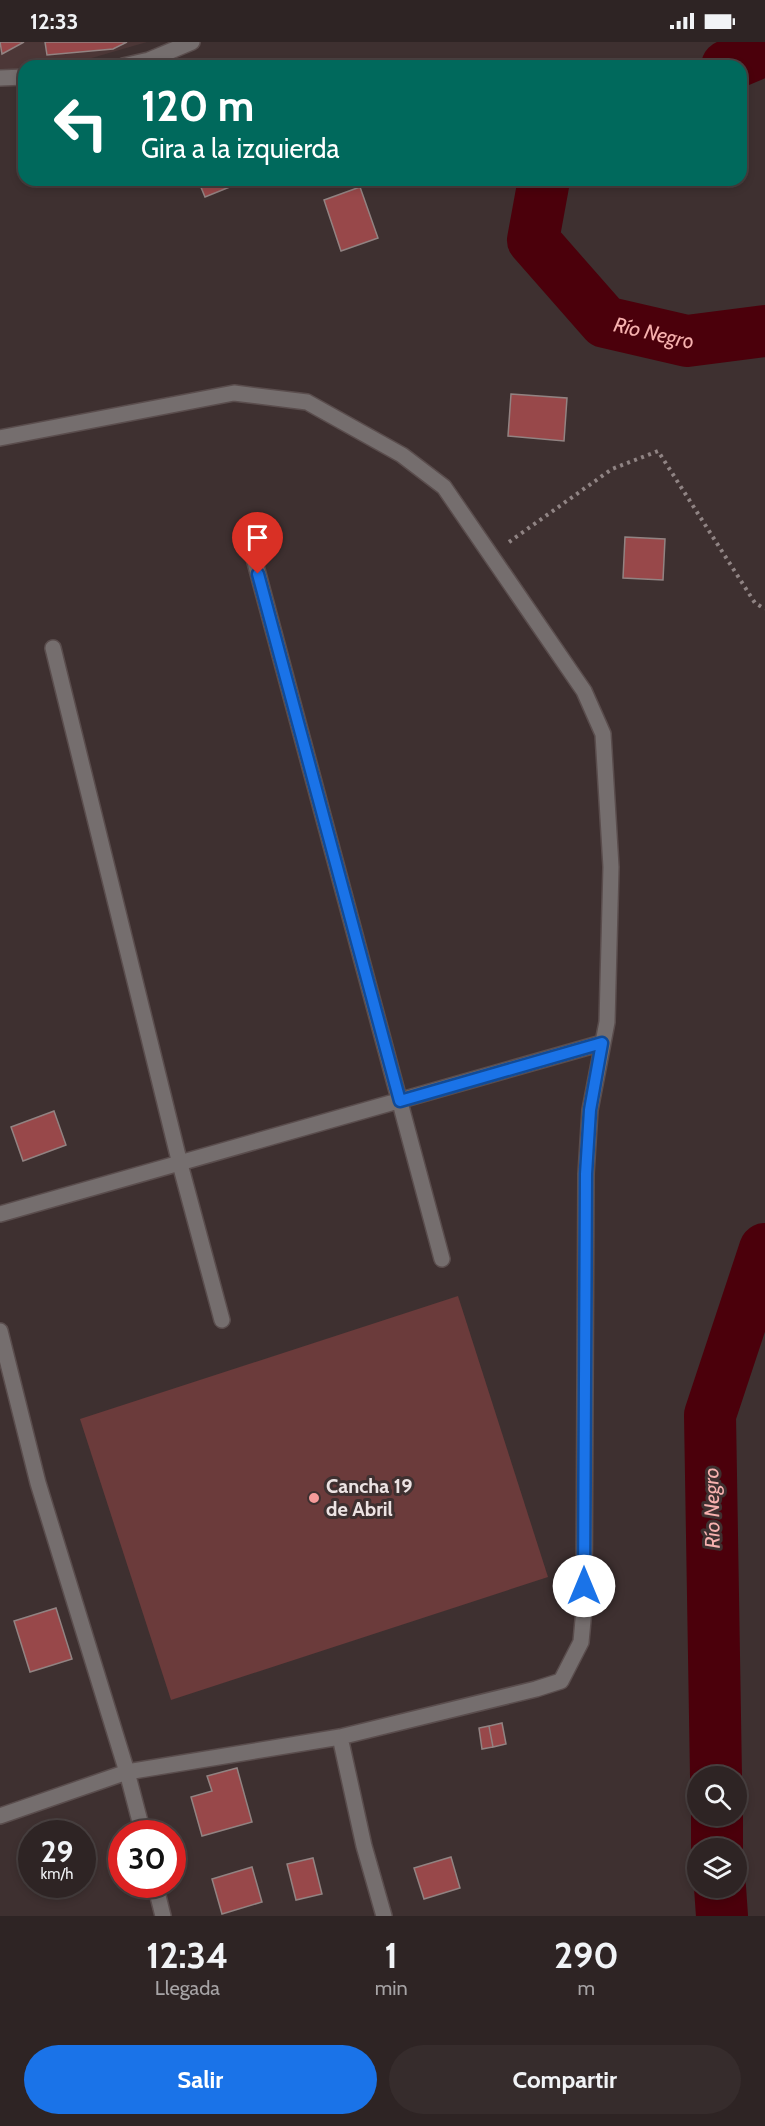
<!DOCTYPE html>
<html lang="es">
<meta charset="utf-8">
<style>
body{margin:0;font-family:Cabin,sans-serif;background:#362c2c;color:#f1f3f6;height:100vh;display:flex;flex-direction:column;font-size:22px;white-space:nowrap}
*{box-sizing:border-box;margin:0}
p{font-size:20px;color:#a7a4a6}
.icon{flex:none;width:33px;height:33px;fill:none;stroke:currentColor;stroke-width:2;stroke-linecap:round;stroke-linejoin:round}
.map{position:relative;height:1874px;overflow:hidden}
.drawer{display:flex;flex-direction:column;background:#2e2424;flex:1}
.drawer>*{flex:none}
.banner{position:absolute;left:18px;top:18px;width:729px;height:126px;border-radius:18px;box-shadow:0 3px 9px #0003,0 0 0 2px #494141;background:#00695c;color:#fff;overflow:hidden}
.buttons{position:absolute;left:687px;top:1724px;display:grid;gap:12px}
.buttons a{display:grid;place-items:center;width:60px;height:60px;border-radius:50%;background:#2e2424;box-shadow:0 3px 9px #0003,0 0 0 2px #494141;font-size:30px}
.speed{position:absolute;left:18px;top:1778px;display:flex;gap:12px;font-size:30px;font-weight:700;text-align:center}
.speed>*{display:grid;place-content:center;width:78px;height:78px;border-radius:50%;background:#2e2424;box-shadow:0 3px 9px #0003,0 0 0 2px #494141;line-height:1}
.speed small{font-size:15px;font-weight:400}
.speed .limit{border:9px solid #d22;background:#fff;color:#111}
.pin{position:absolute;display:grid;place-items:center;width:51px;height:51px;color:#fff;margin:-62px -26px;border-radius:50% 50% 50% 0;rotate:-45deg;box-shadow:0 0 6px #0007}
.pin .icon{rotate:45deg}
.me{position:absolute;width:66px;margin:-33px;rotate:0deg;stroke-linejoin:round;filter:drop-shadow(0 0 4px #0008)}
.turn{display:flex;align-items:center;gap:21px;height:126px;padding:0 24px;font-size:27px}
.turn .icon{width:78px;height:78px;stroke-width:2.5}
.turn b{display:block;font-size:42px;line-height:51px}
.eta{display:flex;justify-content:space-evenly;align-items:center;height:102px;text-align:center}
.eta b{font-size:36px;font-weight:800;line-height:42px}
.primary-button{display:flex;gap:12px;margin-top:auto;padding:12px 24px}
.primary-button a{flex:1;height:69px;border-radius:36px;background:#1a73e8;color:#fff;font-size:24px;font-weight:800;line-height:69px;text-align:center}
.primary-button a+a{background:#362c2c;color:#f1f3f6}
.status{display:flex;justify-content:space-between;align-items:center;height:42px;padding:0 30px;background:#2e2424;direction:ltr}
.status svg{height:16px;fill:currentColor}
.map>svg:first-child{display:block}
</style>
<div class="status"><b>12:33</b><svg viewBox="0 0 49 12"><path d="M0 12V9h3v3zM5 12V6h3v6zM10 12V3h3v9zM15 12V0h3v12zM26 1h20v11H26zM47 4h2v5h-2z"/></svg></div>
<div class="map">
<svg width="765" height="1874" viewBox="0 0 765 1874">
<rect width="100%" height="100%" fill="#3e3030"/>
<path fill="#4c3737" d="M0 0H147L64 24H24V27L0 28Z"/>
<path fill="#6b3b3b" d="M458 1254 548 1535 171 1658 80 1377Z"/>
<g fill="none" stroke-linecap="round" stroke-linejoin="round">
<g stroke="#4b000b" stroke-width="52">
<path d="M727 24 765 8"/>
<path id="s1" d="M544 138 533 198 605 280 687 299 765 289"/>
<path d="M716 1734 710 1373 765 1207"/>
<path d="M717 1773V1806"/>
<path d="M720 1845 722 1874"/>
</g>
</g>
<path fill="#98484a" stroke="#928382" stroke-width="1.5" d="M0 0H24L2 12Z
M45 0H127L113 7 47 13Z
M198 138H247L205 155Z
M360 145 378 196 341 209 324 158Z
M511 352 567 356 564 399 508 394Z
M625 495 665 497 663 538 623 536Z
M54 1069 66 1103 23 1119 11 1085Z
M56 1566 72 1617 30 1630 14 1579Z
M502 1681 506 1702 493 1705 489 1684Z
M489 1684 493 1705 482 1707 479 1686Z
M237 1726 252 1780 202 1794 191 1755 212 1749 207 1734Z
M451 1815 460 1846 424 1857 414 1826Z
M313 1816 322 1852 296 1858 287 1822Z
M252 1825 262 1860 222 1872 212 1837Z"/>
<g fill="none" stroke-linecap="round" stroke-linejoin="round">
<defs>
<path id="minor" d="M123 24 149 18 192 0
M0 36 24 35
M0 396 234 351 307 360 402 413 444 445 584 649 603 692 611 825 607 980 590 1068 586 1132 584 1567 581 1600 561 1639 536 1647 340 1695 364 1804 384 1874
M252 509 442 1217
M53 606 180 1122 222 1278
M0 1172 602 1001
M0 1289 38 1441 127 1730 143 1791
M0 1774 127 1730 340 1695
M155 1842 163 1874"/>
</defs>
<use href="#minor" stroke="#5a4d4d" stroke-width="18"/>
<path stroke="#908484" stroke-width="4" stroke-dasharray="3 4.5" stroke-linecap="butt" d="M509 500 612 427 658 409 755 561 765 567"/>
<use href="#minor" stroke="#756e6e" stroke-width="15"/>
</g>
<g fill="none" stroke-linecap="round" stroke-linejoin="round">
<defs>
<path id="route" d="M258 532 400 1059 602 1001 590 1068 586 1132 584 1544"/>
</defs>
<use href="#route" stroke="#114b97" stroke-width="15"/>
<use href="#route" stroke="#1a73e8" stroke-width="10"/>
</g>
<circle fill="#f59b9a" stroke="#3e3030" stroke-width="2" cx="314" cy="1456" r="6"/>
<g text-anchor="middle" stroke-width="6" stroke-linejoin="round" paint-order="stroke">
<g font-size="20" font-weight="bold" fill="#ece3e3" stroke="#3e3030" text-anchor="start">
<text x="326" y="1451">Cancha 19<tspan x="326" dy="23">de Abril</tspan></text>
</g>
<g font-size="21" font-style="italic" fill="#f7b1af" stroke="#3e3030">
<text dy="7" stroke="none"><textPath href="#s1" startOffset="220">Río Negro</textPath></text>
<text transform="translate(712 1466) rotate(-91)" y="7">Río Negro</text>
</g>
</g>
</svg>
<div class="buttons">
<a><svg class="icon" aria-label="search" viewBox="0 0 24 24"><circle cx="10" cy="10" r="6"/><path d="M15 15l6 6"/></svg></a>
<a><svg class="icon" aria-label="layers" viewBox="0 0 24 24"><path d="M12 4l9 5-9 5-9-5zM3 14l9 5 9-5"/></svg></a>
</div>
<div class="speed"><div>29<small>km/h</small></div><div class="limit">30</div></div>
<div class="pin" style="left:258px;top:532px;background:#d93025"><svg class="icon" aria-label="arrive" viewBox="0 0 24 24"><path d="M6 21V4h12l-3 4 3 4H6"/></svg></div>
<svg class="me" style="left:584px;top:1544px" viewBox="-20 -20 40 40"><circle r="19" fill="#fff"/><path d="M0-13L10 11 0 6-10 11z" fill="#1a73e8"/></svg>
<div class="banner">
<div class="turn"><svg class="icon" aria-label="left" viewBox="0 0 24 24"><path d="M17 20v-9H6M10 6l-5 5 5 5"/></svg><div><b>120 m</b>Gira a la izquierda</div></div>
</div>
</div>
<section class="drawer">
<div class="eta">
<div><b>12:34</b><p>Llegada</p></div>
<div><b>1</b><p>min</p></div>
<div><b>290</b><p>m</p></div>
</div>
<div class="primary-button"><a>Salir</a><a>Compartir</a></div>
</section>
